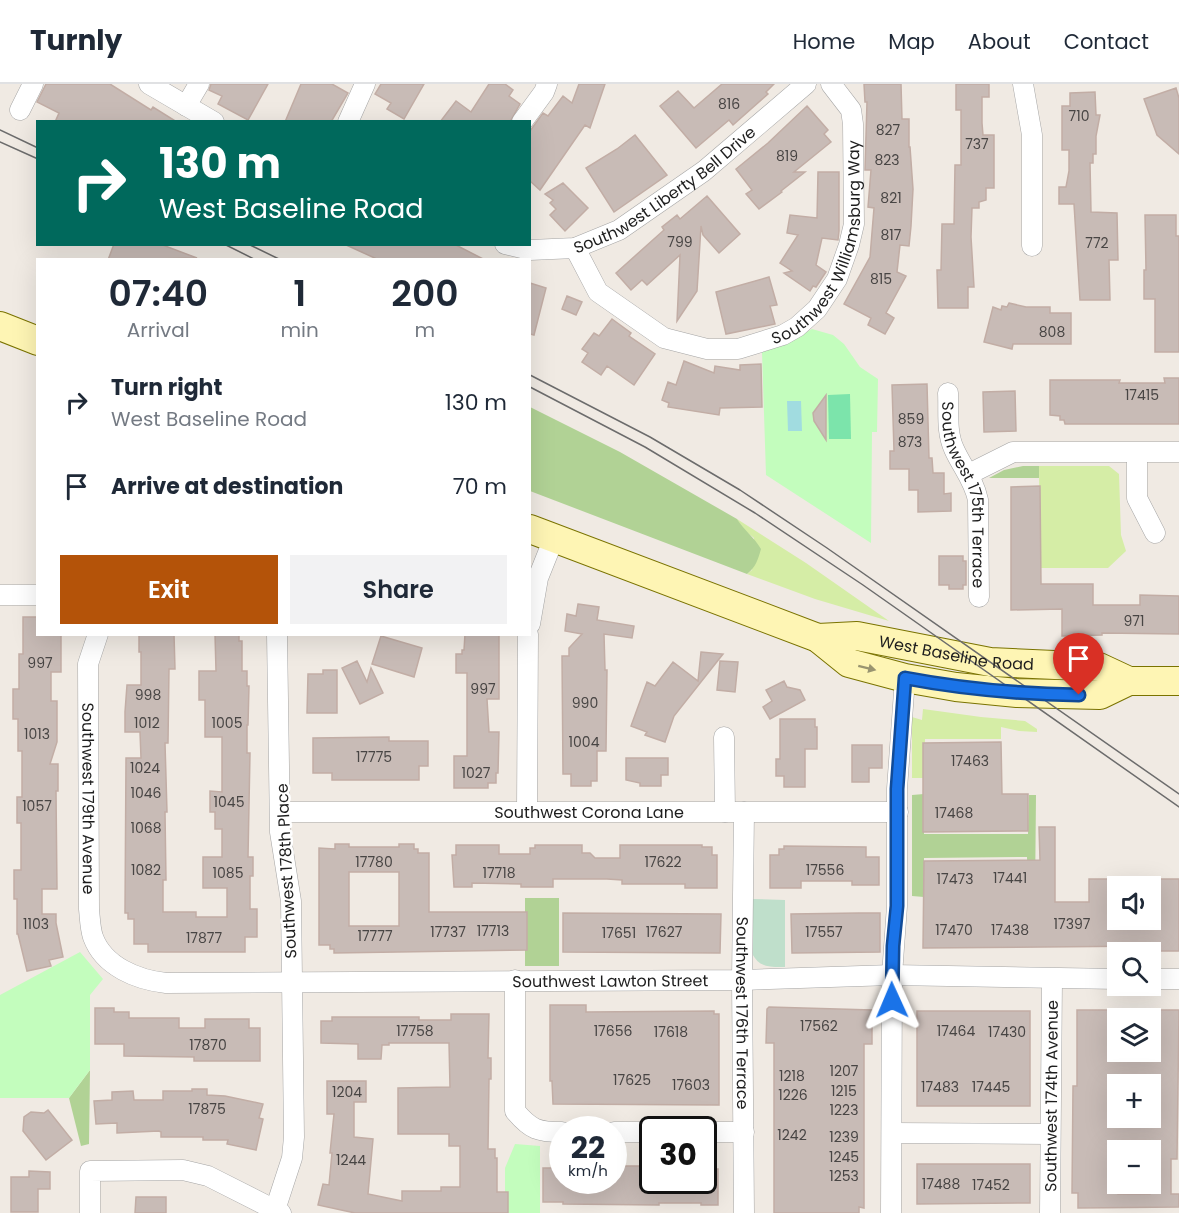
<!DOCTYPE html>
<meta charset="utf-8">
<style>
body{margin:0;font-family:Poppins,sans-serif;background:#f2f2f3;color:#1f2937;height:100vh;display:flex;flex-direction:column;font-size:22px;white-space:nowrap}
*{box-sizing:border-box;margin:0}
p{font-size:20px;color:#747a83}
.icon{flex:none;width:33px;height:33px;fill:none;stroke:currentColor;stroke-width:2;stroke-linecap:round;stroke-linejoin:round}
.map{position:relative;flex:1;overflow:hidden}
.side{position:absolute;left:36px;top:174px;width:495px;height:378px;display:flex;flex-direction:column;background:#fff;border-radius:0px;box-shadow:0 6px 24px #0002}
.side>*{flex:none}
.top-card{position:absolute;left:36px;top:36px;width:495px;height:126px;border-radius:0px;box-shadow:0 6px 24px #0002;background:#00695c;color:#fff;overflow:hidden}
.tools{position:absolute;left:1107px;top:792px;display:grid;gap:12px}
.tools a{display:grid;place-items:center;width:54px;height:54px;border-radius:0px;background:#fff;box-shadow:0 6px 24px #0002;font-size:30px}
.speed{position:absolute;left:549px;top:1032px;display:flex;gap:12px;font-size:30px;font-weight:700;text-align:center}
.speed>*{display:grid;place-content:center;width:78px;height:78px;border-radius:50%;background:#fff;box-shadow:0 6px 24px #0002;line-height:1}
.speed small{font-size:15px;font-weight:400}
.speed .limit{border:3px solid #111;border-radius:9px;background:#fff;color:#111}
.pin{position:absolute;display:grid;place-items:center;width:51px;height:51px;color:#fff;margin:-62px -26px;border-radius:50% 50% 50% 0;rotate:-45deg;box-shadow:0 0 6px #0007}
.pin .icon{rotate:45deg}
.me{position:absolute;width:66px;margin:-33px;rotate:359deg;stroke-linejoin:round;filter:drop-shadow(0 0 4px #0008)}
.turn{display:flex;align-items:center;gap:21px;height:126px;padding:0 24px;font-size:27px}
.turn .icon{width:78px;height:78px;stroke-width:2.5}
.turn b{display:block;font-size:42px;line-height:51px}
.eta{display:flex;justify-content:space-evenly;align-items:center;height:102px;text-align:center}
.eta b{font-size:36px;font-weight:600;line-height:42px}
.cta{display:flex;gap:12px;margin-top:auto;padding:12px 24px}
.cta a{flex:1;height:69px;border-radius:0px;background:#b45309;color:#fff;font-size:24px;font-weight:600;line-height:69px;text-align:center}
.cta a+a{background:#f2f2f3;color:#1f2937}
ul{padding:0;list-style:none}
li{display:flex;align-items:center;gap:18px;height:84px;padding:0 24px}
li div{flex:1}
li b{display:block;font-size:22px}
li em{font-style:normal}
header{display:flex;align-items:center;gap:36px;box-sizing:border-box;height:84px;padding:0 30px;background:#fff;border-bottom:2px solid #e0e1e3}
header strong{font-size:28px}
nav{display:flex;gap:33px;margin-inline-start:auto;font-size:21px}
.map>svg:first-child{display:block}
</style>
<header>
<strong>Turnly</strong>
<nav><a>Home</a><a>Map</a><a>About</a><a>Contact</a></nav>
</header>
<div class="map">
<svg width="1179" height="1129" viewBox="0 0 1179 1129">
<rect width="100%" height="100%" fill="#f0eae3"/>
<path fill="#d5eda6" d="M1039 382H1109L1119 390 1121 451 1126 467 1108 484H1040Z
M737 435 806 479 889 537 815 515 747 490 752 486 754 454 743 445Z
M923 625 981 633 1025 637 1037 645V648L1019 647 1001 643V655H925L924 694H912V633L922 636Z"/>
<path fill="#b1d295" d="M530 323 620 368 737 435C744 446 754 453 761 465 758 475 756 483 747 490L530 407Z
M1023 382H1039V394H989L1004 386Z
M924 710V750H1028L1029 711H1036L1035 813H1028L1027 773 924 774V813L912 812V711Z
M525 814H559V882H525Z
M90 986 89 1060 81 1062 69 1014Z"/>
<path fill="#bfdfcb" d="M752 815 785 816V883C770 883 759 884 752 869Z"/>
<path fill="#c3fdbd" d="M812 245 833 251 844 260 860 283 878 295 877 348H872L871 459 766 391 762 268 784 261Z
M80 868 103 895 90 911V986L69 1014H0V911Z
M515 1060 540 1062V1129H505V1084Z"/>
<path fill="#7ce4ab" d="M850 310 851 355H829L828 311Z"/>
<path fill="#a1dce0" d="M787 317H801L802 347H788Z"/>
<path fill="#c8bbb6" stroke="#c2ada5" stroke-width="1.5" fill-rule="evenodd" d="M46 0H110L151 26 153 23 177 38H55L59 29 37 18Z
M211 0H268L248 36 218 20 222 12 209 6Z
M301 0H332L348 9 331 38H285Z
M381 0H424L404 35 387 25 391 19 375 10Z
M489 0H505L513 6 509 12 520 20 510 38H440L456 17 471 28Z
M579 0H605L590 44 585 41 540 106 530 97V47L543 29 548 32 563 12 572 19Z
M722 0H774L766 8 768 10 733 41 729 36 696 64 660 22 678 7 694 24Z
M864 0H901L902 35H909V63H910L913 105 911 142 909 162 900 161 897 188 906 192 886 229 894 234 885 250 868 241 871 234 844 220 870 173 874 124 868 123 871 86H865L867 18H865Z
M956 0H989V13H982V39L983 51H994V104H986V116L979 118V124H972L971 153 974 203H968V224H938L937 186H941L942 140H954L955 81H961V26H956Z
M1176 4 1179 14V70L1157 51 1144 15Z
M1095 8 1096 31H1100L1096 52V70H1093V79H1090L1091 128 1117 129 1118 176H1109L1110 216H1080L1074 120H1059V103H1066L1069 87V66H1062V22H1070V9Z
M807 22 828 46 824 50 831 58 794 88H805L781 107 782 108 759 125 746 110 752 106 736 85 768 59Z
M635 51 667 91 614 128 586 84 617 65Z
M818 88H839V147L838 156 822 154 816 181 826 188 816 203 813 202 810 207 784 189 792 187 780 179 798 151 787 149 790 131 817 134Z
M563 99 588 124 565 147 550 131 556 125 550 119 553 116 545 110Z
M707 112 740 150 719 169 703 151 701 142 697 207 677 237 680 171 647 201 642 196 631 206 616 189 664 146 662 143 677 131 680 135Z
M1145 131H1176V152H1179V268H1155V215H1144V186H1146Z
M114 160H160L197 174 108 176Z
M344 160H454L485 176H379Z
M769 193 777 221 770 222 775 240 726 250 716 208Z
M530 199 546 204 534 251 530 250Z
M567 212 582 218 576 231 562 225Z
M1009 219 1026 223H1050V229H1071V260H1013L1012 265 984 258 993 223 1001 226 1002 222 1007 223Z
M612 235 631 249 629 252 655 270 634 301 607 282 601 291 582 278 588 269 582 265 594 249 599 252Z
M684 277 714 289 715 282 740 286V281L761 280 762 323 720 324 719 331 668 323 669 319 662 316 668 298 676 301Z
M1164 294H1179V340H1065L1064 336H1060V332L1050 331V296H1120L1119 299H1165Z
M927 300 929 374H932L933 389H944V410L951 409V427L918 428V406H909V385H890V367H894L892 301Z
M1015 307 1016 347 984 348 983 308Z
M826 311V356L814 337 813 329Z
M1040 402 1041 500H1093V521H1140V511L1179 512V550L1102 549V551L1062 552V525L1011 526V403Z
M939 472H963V477H966V501H963V505H949V501H939Z
M578 520 599 523 597 536 634 542 632 554 604 550 605 586H607L606 667H597V697H591V702H571V690H563L562 572H569V564L582 550 565 547 567 530 576 532Z
M23 533H38V550H61V588H51V617H57V658L50 680H58V707H56L57 805H42V830H56V839L63 873 49 876 51 882 27 887 18 850H17V815H14V786H21V739H17V713H22V667H18V635H13V605H19V570H23Z
M139 550H174L175 585H169L168 659H165L167 728H165L166 796H163V828H196V833H227V804H203V773H222V745H215V728H210V707L222 708V653H205V616H199V587H216L215 550H239V557H242V587H247V602H249L248 641H247V669H250L248 773H253V792H250V825H257V853H245V868H148V860H134V835H128V829H125L126 674H141L140 648H125V628L127 601H141V568H139Z
M465 550H499V615H487L489 648H499L498 689H496V699H488V704H454V672H467V589H456V570H462V566H464Z
M381 552 422 564 414 593 372 580Z
M701 568 723 570 674 632 665 658 645 651 647 648 631 642 647 598 655 602 673 578 698 597Z
M357 577 367 598 371 584 383 609 360 620 342 584Z
M720 577 738 578 735 608 717 606Z
M323 586H337V629H307L308 590H323Z
M784 597 787 603 800 606 805 616 770 635 763 623 772 617 766 606Z
M780 635H815V643H817V665H805V703H784V692H776V675H780Z
M389 653V657H428V682H419V696H332V689H313V654Z
M1001 658 1002 710H1028V747L923 748V659Z
M852 661H882V684H869V698H852Z
M626 674H668V691H661V702H640V699L626 696Z
M1039 743H1055V818H1089V795H1118V836H1150V795H1179V867H1149V862L923 864 924 777 1040 776Z
M335 760H349V763H399V760H414V765H418V769H429V828H527V866L334 869V865H330V861H319V764L335 765ZM349 788H399V842H349Z
M456 761H499V770H530V764H535V761H582V769H590L595 774H620V761H702V763H712V771H717V804H685V800H622V796L607 795H553V803H521V800L472 799V803H454L452 771H456Z
M784 762 866 763V773H879V801H852V797H801V804H770V771H779V765H784Z
M563 829 721 830 720 869 563 868Z
M859 829H880V868L792 869 791 830Z
M550 921H586V928L714 927V930H719V1021L553 1020 552 997H550Z
M769 923 872 926V960H864V1124L859 1123V1129H774V959H766L767 925Z
M95 924H114V928H129V934H179V944H205V935H249V944H260V977H194V973L124 972V960H95Z
M1077 926H1118V968H1150V926H1179L1177 1075H1171V1110H1179V1123L1078 1124V1109H1072L1073 1002H1077ZM1118 1000H1150V1034H1118ZM1118 1066H1150V1110H1118Z
M917 927H1030V1022H917Z
M451 930H489L488 974H491V995H489L488 1065H495V1074H497V1108H508V1129H355L318 1121 323 1100 329 1101 332 1069H330L334 1030H327V997H366V1018H354V1053L373 1055 368 1110 402 1117V1107H441V1103H460V1062H449V1050H398V1004L450 1003 449 959H389V961H382L381 975H358V960L321 959V937H332V933H419V936H451Z
M192 1005H207V1011L225 1012 263 1020 259 1034 263 1035 256 1066 227 1060 228 1056H203V1053H161V1048L159 1047 117 1049V1039L96 1040 94 1017 112 1016V1008L133 1007 134 1016H163V1007H192Z
M48 1026 72 1056 46 1076 23 1047 24 1033 31 1028 44 1029Z
M917 1080H1030V1119L917 1120Z
M614 1082H652V1096H704V1085H718V1121H701V1119H659V1121L563 1120V1118H543V1084H561V1096H614Z
M29 1087 50 1088V1105H38V1128H11V1093H29Z
M136 1113H166V1129H135Z"/>
<g fill="none" stroke-linecap="round" stroke-linejoin="round">
<defs>
<g id="street">
<path d="M149 0 214 38"/>
<path d="M1023 0 1032 51V162"/>
<path d="M186 22 199 0"/>
<path d="M20 26 33 0"/>
<path d="M348 38 365 0"/>
<path d="M522 38 544 8 547 0"/>
<path id="s1" d="M505 160 530 166 575 164 619 146 704 87 806 0"/>
<path id="s2" d="M575 164 598 208 664 254 707 265H738L783 251 797 243 817 225 837 195 849 161 854 140 853 40 851 26 831 0"/>
<path id="s3" d="M948 309C949 327 946 348 954 365 962 383 974 396 978 416L979 513"/>
<path d="M1137 369V414L1155 449"/>
<path d="M969 390 1013 368H1179"/>
<path d="M0 511H38"/>
<path d="M530 540 538 494 554 454"/>
<path id="s4" d="M98 550 88 580 89 825C90 834 90 844 93 853 104 883 138 896 166 899L742 896 892 891 1118 895"/>
<path d="M724 653 725 728"/>
<path d="M527 727 528 550"/>
<path id="s5" d="M281 728H898"/>
<path id="s6" d="M744 728 742 896 744 1129"/>
<path d="M1150 895H1179"/>
<path d="M515 896V1027C531 1046 538 1048 562 1048"/>
<path d="M614 1048H652"/>
<path d="M704 1048H744"/>
<path d="M892 1049 1050 1050"/>
<path d="M90 1129V1087L183 1086 208 1092 281 1129"/>
<path d="M274 1129 292 1074 294 1053 291 817 280 748 277 550"/>
<path d="M891 1129 892 891 897 822V705L905 594"/>
<path id="s7" d="M1050 1129 1052 895"/>
</g>
<g id="secondary">
<path d="M0 242 38 257"/>
<path d="M530 445 818 554 849 579 905 594 956 603 1017 609 1100 611 1129 597"/>
<path id="s8" d="M818 554 857 552 990 578 1099 583 1129 597H1179"/>
</g>
</defs>
<use href="#street" stroke="#a5a5a5" stroke-width="21"/>
<use href="#secondary" stroke="#7a7300" stroke-width="30"/>
<use href="#street" stroke="#fff" stroke-width="20"/>
<use href="#secondary" stroke="#fef5b4" stroke-width="28"/>
<path stroke="#6c6c6c" stroke-width="1.5" d="M0 46 38 64
M0 58 38 75
M224 160 256 176
M248 160 281 176
M530 291 650 353 740 406 827 464 1179 710
M530 303 645 363 755 429 863 501 1179 723"/>
</g>
<defs><path id="oneway-solid" d="M-6-.8H1V-3.2L6.5 0L1 3.2V.8H-6Z" transform="scale(1.5)"/></defs>
<use fill="#999470" href="#oneway-solid" transform="translate(867 584) rotate(14)"/>
<g fill="none" stroke-linecap="round" stroke-linejoin="round">
<defs>
<path id="route" d="M892 916 893 862 897 822V705L905 594C963 605 1020 610 1079 611"/>
</defs>
<use href="#route" stroke="#114b97" stroke-width="15"/>
<use href="#route" stroke="#1a73e8" stroke-width="10"/>
</g>
<g text-anchor="middle" stroke-width="5" stroke-linejoin="round" paint-order="stroke">
<g font-size="14" fill="#484544">
<text x="729" y="25">816</text>
<text x="1079" y="37">710</text>
<text x="888" y="51">827</text>
<text x="977" y="65">737</text>
<text x="787" y="77">819</text>
<text x="887" y="81">823</text>
<text x="891" y="119">821</text>
<text x="891" y="156">817</text>
<text x="680" y="163">799</text>
<text x="1097" y="164">772</text>
<text x="881" y="200">815</text>
<text x="1052" y="253">808</text>
<text x="1142" y="316">17415</text>
<text x="911" y="340">859</text>
<text x="910" y="363">873</text>
<text x="1134" y="542">971</text>
<text x="40" y="584">997</text>
<text x="483" y="610">997</text>
<text x="148" y="616">998</text>
<text x="585" y="624">990</text>
<text x="147" y="644">1012</text>
<text x="227" y="644">1005</text>
<text x="37" y="655">1013</text>
<text x="584" y="663">1004</text>
<text x="374" y="678">17775</text>
<text x="970" y="682">17463</text>
<text x="145" y="689">1024</text>
<text x="476" y="694">1027</text>
<text x="146" y="714">1046</text>
<text x="229" y="723">1045</text>
<text x="37" y="727">1057</text>
<text x="954" y="734">17468</text>
<text x="146" y="749">1068</text>
<text x="374" y="783">17780</text>
<text x="663" y="783">17622</text>
<text x="146" y="791">1082</text>
<text x="825" y="791">17556</text>
<text x="228" y="794">1085</text>
<text x="499" y="794">17718</text>
<text x="1010" y="799">17441</text>
<text x="955" y="800">17473</text>
<text x="36" y="845">1103</text>
<text x="1072" y="845">17397</text>
<text x="954" y="851">17470</text>
<text x="1010" y="851">17438</text>
<text x="493" y="852">17713</text>
<text x="448" y="853">17737</text>
<text x="664" y="853">17627</text>
<text x="824" y="853">17557</text>
<text x="619" y="854">17651</text>
<text x="375" y="857">17777</text>
<text x="204" y="859">17877</text>
<text x="819" y="947">17562</text>
<text x="415" y="952">17758</text>
<text x="613" y="952">17656</text>
<text x="956" y="952">17464</text>
<text x="671" y="953">17618</text>
<text x="1007" y="953">17430</text>
<text x="208" y="966">17870</text>
<text x="844" y="992">1207</text>
<text x="792" y="997">1218</text>
<text x="632" y="1001">17625</text>
<text x="691" y="1006">17603</text>
<text x="940" y="1008">17483</text>
<text x="991" y="1008">17445</text>
<text x="844" y="1012">1215</text>
<text x="347" y="1013">1204</text>
<text x="793" y="1016">1226</text>
<text x="207" y="1030">17875</text>
<text x="844" y="1031">1223</text>
<text x="792" y="1056">1242</text>
<text x="844" y="1058">1239</text>
<text x="844" y="1078">1245</text>
<text x="351" y="1081">1244</text>
<text x="844" y="1097">1253</text>
<text x="941" y="1105">17488</text>
<text x="991" y="1106">17452</text>
</g>
<g font-size="16" fill="#1e1e1e" stroke="#fff">
<text dy="6" stroke="none"><textPath href="#s1" startOffset="178">Southwest Liberty Bell Drive</textPath></text>
<text dy="6" stroke="none"><textPath href="#s2" startOffset="357">Southwest Williamsburg Way</textPath></text>
<text dy="6" stroke="none"><textPath href="#s3" startOffset="105">Southwest 175th Terrace</textPath></text>
<text dy="6" stroke="none"><textPath href="#s8" startOffset="140">West Baseline Road</textPath></text>
<text dy="6" stroke="none"><textPath href="#s4" startOffset="166">Southwest 179th Avenue</textPath></text>
<text dy="6" stroke="none"><textPath href="#s5" startOffset="308">Southwest Corona Lane</textPath></text>
<text transform="translate(286 787) rotate(-93)" y="6">Southwest 178th Place</text>
<text dy="6" stroke="none"><textPath href="#s4" startOffset="840">Southwest Lawton Street</textPath></text>
<text dy="6" stroke="none"><textPath href="#s6" startOffset="201">Southwest 176th Terrace</textPath></text>
<text dy="6" stroke="none"><textPath href="#s7" startOffset="117">Southwest 174th Avenue</textPath></text>
</g>
</g>
</svg>
<div class="tools">
<a><svg class="icon" aria-label="sound" viewBox="0 0 24 24"><path d="M4 9h4l5-4v14l-5-4H4zM17 9q2 3 0 6"/></svg></a>
<a><svg class="icon" aria-label="search" viewBox="0 0 24 24"><circle cx="10" cy="10" r="6"/><path d="M15 15l6 6"/></svg></a>
<a><svg class="icon" aria-label="layers" viewBox="0 0 24 24"><path d="M12 4l9 5-9 5-9-5zM3 14l9 5 9-5"/></svg></a>
<a>+</a>
<a>−</a>
</div>
<div class="speed"><div>22<small>km/h</small></div><div class="limit">30</div></div>
<div class="pin" style="left:1079px;top:611px;background:#d93025"><svg class="icon" aria-label="arrive" viewBox="0 0 24 24"><path d="M6 21V4h12l-3 4 3 4H6"/></svg></div>
<svg class="me" style="left:892px;top:916px" viewBox="-20 -20 40 40"><path d="M0-17L14 15 0 8-14 15z" fill="#1a73e8" stroke="#fff" stroke-width="4"/></svg>
<div class="top-card">
<div class="turn"><svg class="icon" aria-label="right" viewBox="0 0 24 24"><path d="M7 20v-9h11M14 6l5 5-5 5"/></svg><div><b>130 m</b>West Baseline Road</div></div>
</div>
<section class="side">
<div class="eta">
<div><b>07:40</b><p>Arrival</p></div>
<div><b>1</b><p>min</p></div>
<div><b>200</b><p>m</p></div>
</div>
<ul>
<li><svg class="icon" aria-label="right" viewBox="0 0 24 24"><path d="M7 20v-9h11M14 6l5 5-5 5"/></svg><div><b>Turn right</b><p>West Baseline Road</p></div><em>130 m</em></li>
<li><svg class="icon" aria-label="arrive" viewBox="0 0 24 24"><path d="M6 21V4h12l-3 4 3 4H6"/></svg><div><b>Arrive at destination</b></div><em>70 m</em></li>
</ul>
<div class="cta"><a>Exit</a><a>Share</a></div>
</section>
</div>
